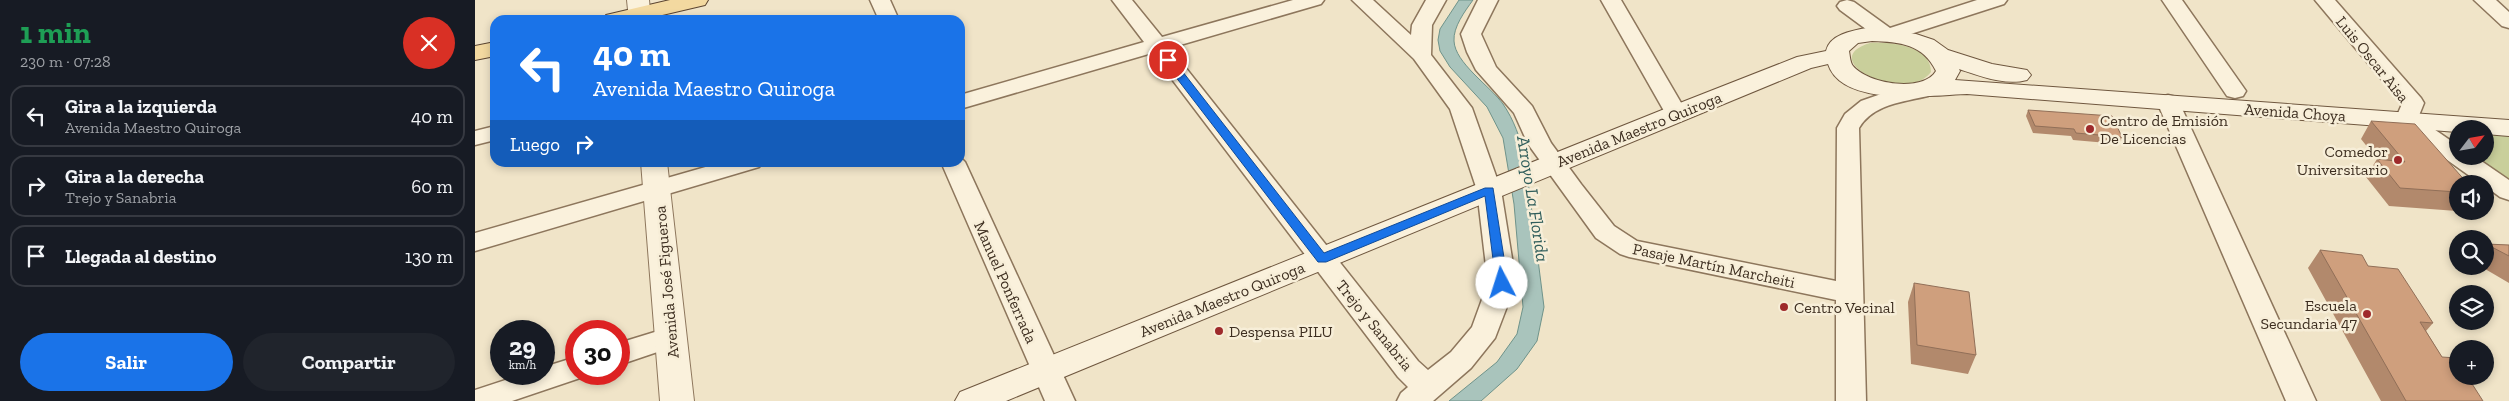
<!DOCTYPE html>
<html lang="es">
<meta charset="utf-8">
<style>
body{margin:0;font-family:"Zilla Slab",serif;background:#20242c;color:#f1f3f6;height:100vh;display:flex;flex-direction:column;font-size:19px;white-space:nowrap}
*{box-sizing:border-box;margin:0}
p{font-size:16px;color:#9ea1a6}
.icon{flex:none;width:28px;height:28px;fill:none;stroke:currentColor;stroke-width:2;stroke-linecap:round;stroke-linejoin:round}
.map{position:relative;flex:1;overflow:hidden}
.drawer{display:flex;flex-direction:column;background:#171b24;width:475px}
.drawer>*{flex:none}
.hud{position:absolute;left:15px;top:15px;width:475px;height:152px;border-radius:15px;box-shadow:0 2px 8px #0003;background:#1a73e8;color:#fff;overflow:hidden}
.needle{width:32px;rotate:59deg}
.tools{position:absolute;left:1974px;top:120px;display:grid;gap:10px}
.tools a{display:grid;place-items:center;width:45px;height:45px;border-radius:50%;background:#171b24;box-shadow:0 2px 8px #0003;font-size:25px}
.speed{position:absolute;left:15px;top:320px;display:flex;gap:10px;font-size:25px;font-weight:700;text-align:center}
.speed>*{display:grid;place-content:center;width:65px;height:65px;border-radius:50%;background:#171b24;box-shadow:0 2px 8px #0003;line-height:1}
.speed small{font-size:12px;font-weight:400}
.speed .limit{border:8px solid #d22;background:#fff;color:#111}
.pin{position:absolute;display:grid;place-items:center;width:42px;height:42px;color:#fff;margin:-21px;border:2px solid #fff;border-radius:50%;box-shadow:0 1px 5px #0007}
.me{position:absolute;width:55px;margin:-28px;rotate:355deg;stroke-linejoin:round;filter:drop-shadow(0 0 4px #0008)}
.turn{display:flex;align-items:center;gap:18px;height:105px;padding:0 20px;font-size:22px}
.turn .icon{width:65px;height:65px;stroke-width:2.5}
.turn b{display:block;font-size:35px;line-height:42px}
.then{display:flex;align-items:center;height:48px;padding:0 20px;background:#0003;gap:10px;font-size:19px}
.round{display:grid;place-items:center;flex:none;width:52px;height:52px;border-radius:26px;background:#20242c}
.head{display:flex;align-items:center;justify-content:space-between;height:85px;padding:0 20px}
h1{font-size:30px;font-weight:700;line-height:38px;color:#1e9e55}
.primary-button{display:flex;gap:10px;margin-top:auto;padding:10px 20px}
.primary-button a{flex:1;height:58px;border-radius:30px;background:#1a73e8;color:#fff;font-size:20px;font-weight:700;line-height:58px;text-align:center}
.primary-button a+a{background:#20242c;color:#f1f3f6}
ul{padding:0;list-style:none}
li{display:flex;align-items:center;gap:15px;height:62px;margin:0 10px 8px;padding:0 10px;border:2px solid #363941;border-radius:15px}
li div{flex:1}
li b{display:block;font-size:19px}
li em{font-style:normal}
main{display:flex;flex:1;min-height:0}
.map>svg:first-child{display:block}
</style>
<main>
<section class="drawer">
<div class="head"><div><h1>1 min</h1><p>230 m · 07:28</p></div><a class="round" style="background:#d93025;color:#fff"><svg class="icon" aria-label="close" viewBox="0 0 24 24"><path d="M6 6l12 12M18 6L6 18"/></svg></a></div>
<ul>
<li><svg class="icon" aria-label="left" viewBox="0 0 24 24"><path d="M17 20v-9H6M10 6l-5 5 5 5"/></svg><div><b>Gira a la izquierda</b><p>Avenida Maestro Quiroga</p></div><em>40 m</em></li>
<li><svg class="icon" aria-label="right" viewBox="0 0 24 24"><path d="M7 20v-9h11M14 6l5 5-5 5"/></svg><div><b>Gira a la derecha</b><p>Trejo y Sanabria</p></div><em>60 m</em></li>
<li><svg class="icon" aria-label="arrive" viewBox="0 0 24 24"><path d="M6 21V4h12l-3 4 3 4H6"/></svg><div><b>Llegada al destino</b></div><em>130 m</em></li>
</ul>
<div class="primary-button"><a>Salir</a><a>Compartir</a></div>
</section>
<div class="map">
<svg width="2034" height="401" viewBox="0 0 2034 401">
<rect width="100%" height="100%" fill="#f0e4c8"/>
<path fill="#c9cf9b" d="M1395 43C1415 42 1456 45 1456 72 1431 106 1338 60 1395 43Z
M2010 132 2034 133V186L1992 156H2010Z"/>
<path fill="#a9c4bc" stroke="#6f938a" d="M984 0H998C990 11 978 27 979 41 980 63 1015 86 1028 104 1039 120 1045 138 1050 157L1069 307 1062 341 1042 369 1006 401H974L1022 362 1042 334 1048 307 1039 204 1028 138 1012 107 975 67 965 51 963 40 965 29Z"/>
<g fill="none" stroke-linecap="round" stroke-linejoin="round">
<defs>
<path id="minor" d="M395 0H415L424 20H404Z
M637 0H657L687 37 818 0H849L846 4 695 48 943 361 953 370 976 352 997 327 1013 283 1002 190 975 109 939 59 877 0H898L936 35 937 25 951 0H971L957 25 956 55 997 108 1026 190 1041 283 1020 338 996 368 958 401H922L926 393 933 387 923 377 677 53 485 109V95L669 42Z
M1003 0H1023L1006 34 1021 67 1057 106 1076 143 1106 184 1139 226 1162 241 1361 281 1362 128 1370 114 1386 101 1406 94 1445 84 1453 86 1456 91 1453 96C1428 102 1398 104 1384 128L1391 401H1361V300L1154 257 1145 254 1121 238 1053 144 1039 113 1001 70 992 52 986 34Z
M1126 0H1146L1212 113 1209 118 1201 120 1193 118Z
M1372 0 1379 2 1415 28 1502 0H1532L1529 4 1414 41 1403 38 1365 10 1362 6 1365 2Z
M1687 0H1707L1771 91 1768 96 1760 98 1752 96Z
M1840 0H1860L1946 98 1949 103 1943 118 1982 145V156H1999L2034 180V200L2025 197 2010 186V184H2006L1923 125 1920 120 1927 104Z
M1999 0H2021L2034 12V28L2027 26Z
M1693 95 1701 97 1704 102 1841 401H1811L1682 102 1685 97Z
M20 126V140L0 145V131Z
M485 157 490 162 600 401H570L466 162H485Z
M248 162H288L284 167 0 251V233Z
M196 327 206 330 210 337 206 344 144 365V343Z
M101 357V374H113L111 376 37 401H0V390L49 374H69V367Z"/>
<path id="tertiary" d="M152 0H174L176 20H154Z
M166 162H192L219 401H185Z"/>
<path id="secondary" d="M1397 27 1441 34 1459 40 1473 50 1517 64 1552 70 1556 75 1552 80C1530 86 1505 76 1484 69L1485 71 1480 80 2034 120V136L2010 134V129H1982V132L1492 94C1458 95 1367 108 1353 64L1336 68 531 401H480L485 392 1192 108 1322 57 1351 51C1355 33 1381 30 1397 27ZM1397 41C1425 42 1448 44 1461 71 1448 93 1393 84 1378 66 1375 62 1375 56 1374 51L1383 43Z"/>
<path id="primary" d="M195 0H233L230 5 166 20H128L131 15Z
M20 42V56L0 60V46Z"/>
</defs>
<use href="#minor" stroke="#8d765c" stroke-width="3"/>
<use href="#tertiary" stroke="#8d765c" stroke-width="2"/>
<use href="#secondary" stroke="#6f573f" stroke-width="2"/>
<use href="#primary" stroke="#5b4430" stroke-width="2"/>
<use href="#minor" fill="#faf1dc" fill-rule="evenodd"/>
<use href="#tertiary" fill="#faf1dc" fill-rule="evenodd"/>
<use href="#secondary" fill="#faf1dc" fill-rule="evenodd"/>
<use href="#primary" fill="#f3d9a0" fill-rule="evenodd"/>
</g>
<path fill="#b2896c" d="M1553 110 1647 137 1644 144 1598 140 1596 136 1558 133 1551 116Z
M1896 121 1982 184V211L1914 206 1891 177 1902 159 1886 139Z
M2011 244 2034 245V283L2005 266H2010V245Z
M1845 250 1893 266 1958 323 1951 331 1967 357 2008 401H1906L1833 268Z
M1439 283 1501 355 1493 374 1436 364 1433 302Z"/>
<path fill="#cf9f7d" stroke="#916f58" d="M1553 110 1637 116 1647 137 1601 133 1599 129 1560 126Z
M1896 121 1940 124 1993 184H1982V192L1925 188 1902 159 1930 162Z
M2011 244 2034 245V256Z
M1845 250 1887 255 1893 266 1923 269 1958 323 1945 322 1967 357 1981 358 1982 361V376H1992L2008 401H1931Z
M1439 283 1494 292 1501 355 1442 345Z"/>
<path fill="#1a73e8" stroke="#114b97" d="M690 58H697L849 253 1010 188H1018L1033 283 1031 286 1027 287 1021 283 1010 196 851 262H843L690 63Z"/>
<g fill="#9e2a2b" stroke="#f7eed8" stroke-width="2">
<circle cx="1615" cy="129" r="5"/>
<circle cx="1923" cy="160" r="5"/>
<circle cx="1309" cy="307" r="5"/>
<circle cx="1892" cy="314" r="5"/>
<circle cx="744" cy="331" r="5"/>
</g>
<g text-anchor="middle" stroke-width="5" stroke-linejoin="round" paint-order="stroke">
<g font-size="16" fill="#3d2e20" stroke="#f7eed8">
<text transform="translate(1898 59) rotate(51)" y="6">Luis Oscar Aisa</text>
<text transform="translate(1820 112) rotate(4)" y="6">Avenida Choya</text>
<text transform="translate(1164 129) rotate(-22)" y="6">Avenida Maestro Quiroga</text>
<text transform="translate(1239 265) rotate(12)" y="6">Pasaje Martín Marcheiti</text>
<text transform="translate(191 282) rotate(-95)" y="6">Avenida José Figueroa</text>
<text transform="translate(531 282) rotate(66)" y="6">Manuel Ponferrada</text>
<text transform="translate(747 299) rotate(-22)" y="6">Avenida Maestro Quiroga</text>
<text transform="translate(900 325) rotate(51)" y="6">Trejo y Sanabria</text>
</g>
<g font-size="16" fill="#3d2e20" stroke="#f7eed8" text-anchor="start">
<text x="1625" y="126">Centro de Emisión<tspan x="1625" dy="18">De Licencias</tspan></text>
<text x="1913" y="157" text-anchor="end">Comedor<tspan x="1913" dy="18">Universitario</tspan></text>
<text x="1882" y="311" text-anchor="end">Escuela<tspan x="1882" dy="18">Secundaria 47</tspan></text>
<text x="1319" y="313">Centro Vecinal</text>
<text x="754" y="337">Despensa PILU</text>
</g>
<g font-size="18" font-style="italic" fill="#2f5d5a" stroke="#f7eed8">
<text transform="translate(1058 199) rotate(81)" y="6">Arroyo La Florida</text>
</g>
</g>
</svg>
<div class="tools">
<a><svg class="needle" viewBox="-14 -14 28 28"><path d="M0-13l5 13h-10z" fill="#e53935"/><path d="M0 13l5-13h-10z" fill="#9ea1a6"/></svg></a>
<a><svg class="icon" aria-label="sound" viewBox="0 0 24 24"><path d="M4 9h4l5-4v14l-5-4H4zM17 9q2 3 0 6"/></svg></a>
<a><svg class="icon" aria-label="search" viewBox="0 0 24 24"><circle cx="10" cy="10" r="6"/><path d="M15 15l6 6"/></svg></a>
<a><svg class="icon" aria-label="layers" viewBox="0 0 24 24"><path d="M12 4l9 5-9 5-9-5zM3 14l9 5 9-5"/></svg></a>
<a>+</a>
</div>
<div class="speed"><div>29<small>km/h</small></div><div class="limit">30</div></div>
<div class="pin" style="left:693px;top:60px;background:#d93025"><svg class="icon" aria-label="arrive" viewBox="0 0 24 24"><path d="M6 21V4h12l-3 4 3 4H6"/></svg></div>
<svg class="me" style="left:1027px;top:283px" viewBox="-20 -20 40 40"><circle r="19" fill="#fff"/><path d="M0-13L10 11 0 6-10 11z" fill="#1a73e8"/></svg>
<div class="hud">
<div class="turn"><svg class="icon" aria-label="left" viewBox="0 0 24 24"><path d="M17 20v-9H6M10 6l-5 5 5 5"/></svg><div><b>40 m</b>Avenida Maestro Quiroga</div></div>
<div class="then">Luego<svg class="icon" aria-label="right" viewBox="0 0 24 24"><path d="M7 20v-9h11M14 6l5 5-5 5"/></svg></div>
</div>
</div>
</main>
